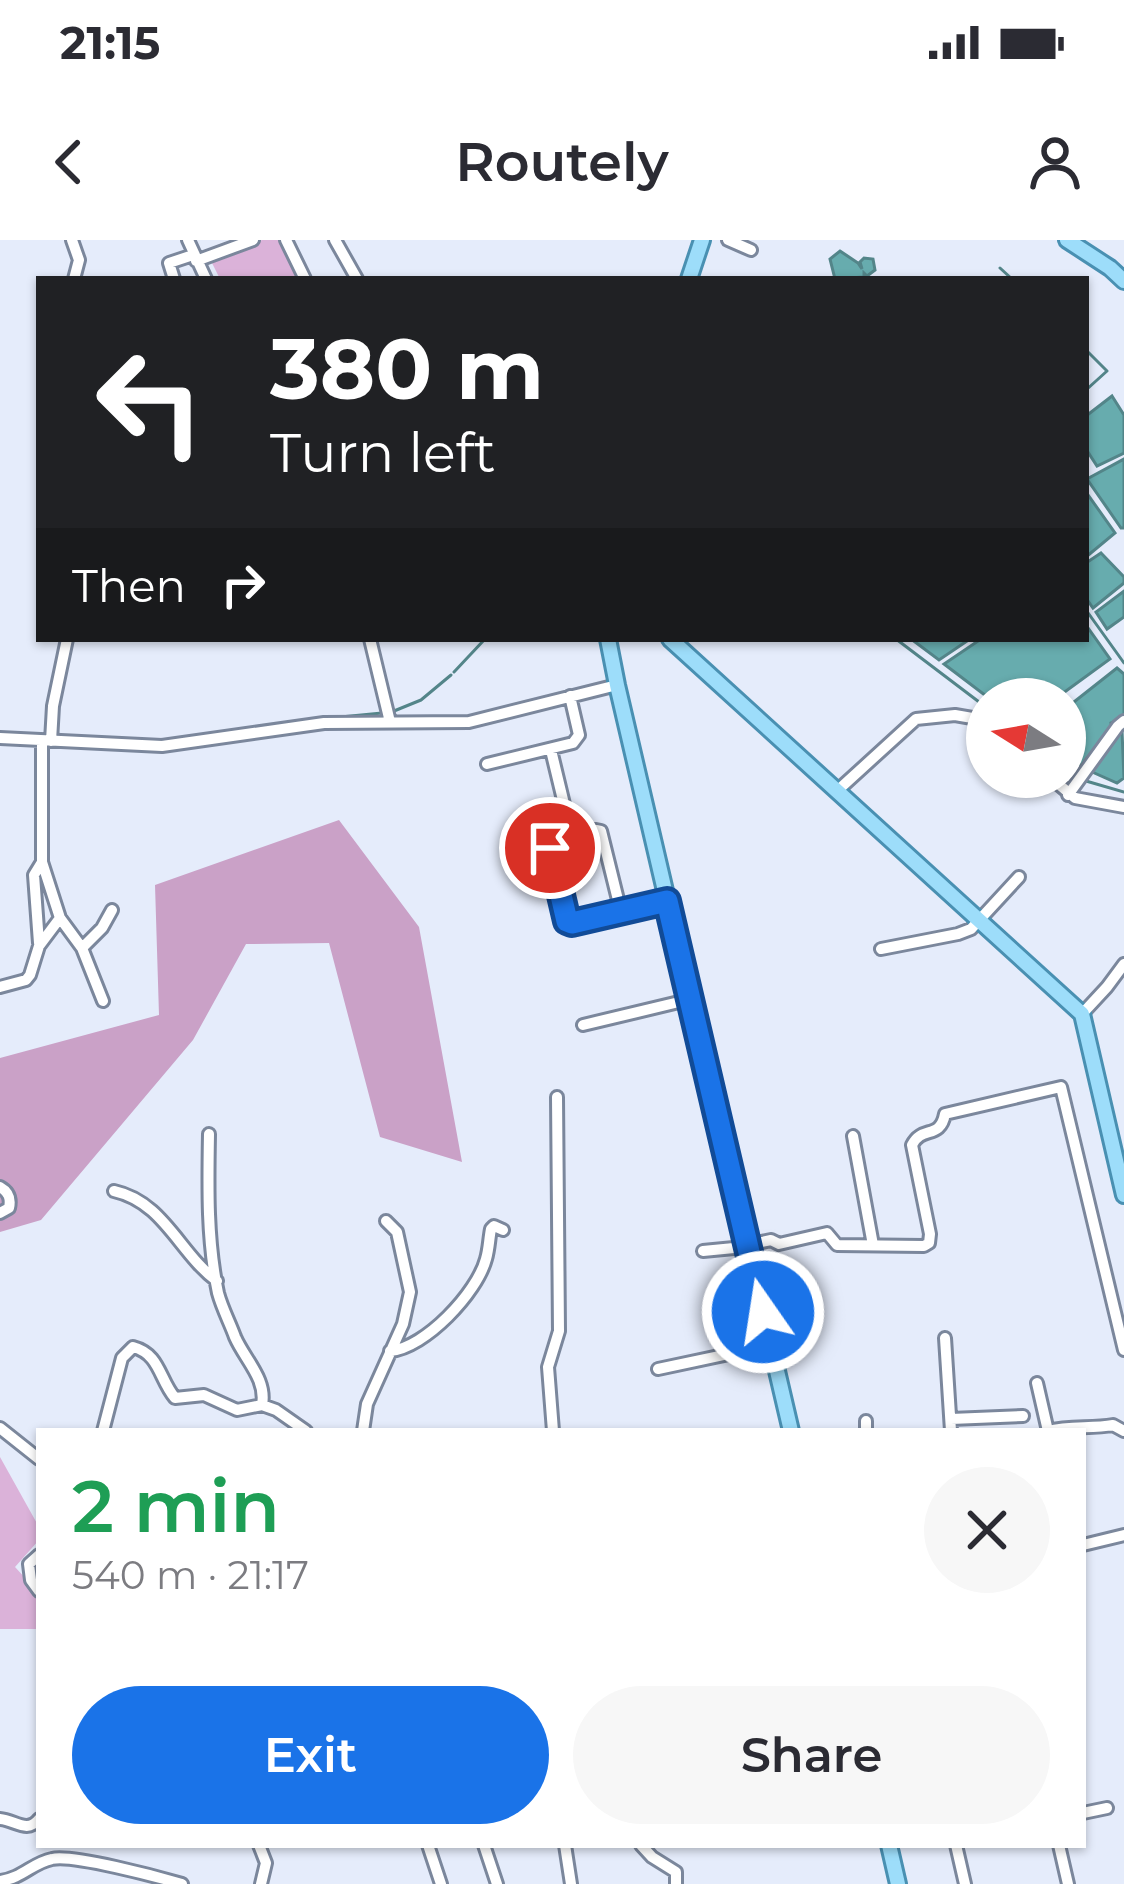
<!DOCTYPE html>
<meta charset="utf-8">
<style>
body{margin:0;font-family:Montserrat,sans-serif;background:#f7f7f7;color:#2b2b33;height:100vh;display:flex;flex-direction:column;font-size:45px;white-space:nowrap}
*{box-sizing:border-box;margin:0}
p{font-size:39px;color:#7c7c81}
.icon{flex:none;width:66px;height:66px;fill:none;stroke:currentColor;stroke-width:2;stroke-linecap:round;stroke-linejoin:round}
.map{position:relative;flex:1;overflow:hidden}
.details{position:absolute;left:36px;top:1188px;width:1050px;height:420px;display:flex;flex-direction:column;background:#fff;border-radius:0px;box-shadow:0 3px 9px #0004}
.details>*{flex:none}
.banner{position:absolute;left:36px;top:36px;width:1053px;height:366px;border-radius:0px;box-shadow:0 3px 9px #0004;background:#202124;color:#fff;overflow:hidden}
.needle{width:78px;rotate:281deg}
.fabs{position:absolute;left:966px;top:438px;display:grid;gap:24px}
.fabs a{display:grid;place-items:center;width:120px;height:120px;border-radius:50%;background:#fff;box-shadow:0 3px 9px #0004;font-size:60px}
.pin{position:absolute;display:grid;place-items:center;width:102px;height:102px;color:#fff;margin:-51px;border:6px solid #fff;border-radius:50%;box-shadow:0 3px 12px #0007}
.me{position:absolute;width:132px;margin:-66px;rotate:347deg;stroke-linejoin:round;filter:drop-shadow(0 0 9px #0008)}
.turn{display:flex;align-items:center;gap:42px;height:252px;padding:0 36px;font-size:54px}
.turn .icon{width:156px;height:156px;stroke-width:2.5}
.turn b{display:block;font-size:84px;line-height:102px}
.then{display:flex;align-items:center;height:114px;padding:0 36px;background:#0003;gap:24px;font-size:45px}
.round{display:grid;place-items:center;flex:none;width:126px;height:126px;border-radius:63px;background:#f7f7f7}
.head{display:flex;align-items:center;justify-content:space-between;height:204px;padding:0 36px}
h1{font-size:72px;font-weight:600;line-height:90px;color:#1e9e55}
.button{display:flex;gap:24px;margin-top:auto;padding:24px 36px}
.button a{flex:1;height:138px;border-radius:72px;background:#1a73e8;color:#fff;font-size:48px;font-weight:600;line-height:138px;text-align:center}
.button a+a{background:#f7f7f7;color:#2b2b33}
.status{display:flex;justify-content:space-between;align-items:center;height:84px;padding:0 60px;background:#fff;direction:ltr}
.status svg{height:33px;fill:currentColor}
header{display:flex;justify-content:space-between;align-items:center;height:156px;padding:0 36px;background:#fff;font-size:54px;font-weight:600}
.map>svg:first-child{display:block}
</style>
<div class="status"><b>21:15</b><svg viewBox="0 0 49 12"><path d="M0 12V9h3v3zM5 12V6h3v6zM10 12V3h3v9zM15 12V0h3v12zM26 1h20v11H26zM47 4h2v5h-2z"/></svg></div>
<header><svg class="icon" aria-label="back" viewBox="0 0 24 24"><path d="M15 5l-7 7 7 7"/></svg>Routely<svg class="icon" aria-label="person" viewBox="0 0 24 24"><circle cx="12" cy="8" r="4"/><path d="M4 21q1-7 8-7t8 7"/></svg></header>
<div class="map">
<svg width="1124" height="1644" viewBox="0 0 1124 1644">
<rect width="100%" height="100%" fill="#e5ecfb"/>
<path fill="#dbb2d9" d="M262 0H283L300 39H220L210 19Z
M0 1217 39 1287V1300L15 1327 39 1353V1389H0Z"/>
<path fill="#caa1c7" d="M339 580 419 687 462 922 380 897 329 703 246 704 193 800 41 980 0 992V818L159 775 155 645Z"/>
<path fill="#67acae" stroke="#538589" stroke-width="3" d="M840 11 858 23 862 29 860 22 864 18 873 19 875 30 867 36 864 33V37L835 39 830 19Z
M1112 156 1124 175V213L1097 226 1086 209V176Z
M1124 219V288H1121L1087 239Z
M1086 252 1115 293 1086 317Z
M1101 313 1124 337V343L1093 368 1086 358V323Z
M1124 351V377L1107 389 1096 372Z
M1086 385 1110 419 1055 459H990L944 424 981 399H1086Z
M911 399H970L939 420Z
M1117 428 1124 434V478L1111 483 1112 490 1084 528 1065 514V469Z
M1122 491 1124 538 1117 543 1090 531Z"/>
<g fill="none" stroke-linecap="round" stroke-linejoin="round">
<path stroke="#538589" stroke-width="3" d="M1000 28 1012 39
M1086 110 1107 131 1086 150
M1086 370 1124 423
M896 399 987 468
M454 432 485 399
M394 471 421 460 451 435
M330 478 382 473
M1065 526 1078 536
M1086 541 1124 552"/>
<defs>
<path id="minor" d="M72 0 79 20 74 39
M188 0 206 39
M286 0 305 39
M335 0 357 39
M728 0 751 10
M196 21 253 0
M174 39 169 23 193 15
M370 399 390 482
M0 498 162 506 324 483 469 482 617 445
M42 501V622L60 678 82 708 103 761
M51 501 53 466 67 399
M551 510 564 564
M487 524 573 503 579 495 570 456
M1050 537 1075 558 1124 567
M837 551 916 479 955 475 978 479 987 486
M1068 555 1118 486 1124 481
M621 672 601 591 596 590 552 603 550 608 567 681 572 683C603 676 636 670 667 661
M39 703 34 635 42 622
M82 708 102 688 112 670
M881 709 958 694 971 689 1019 637
M0 747 26 740 30 735 39 706 60 678
M1082 774 1107 747 1124 724
M583 785 679 762
M209 894C208 947 207 1001 218 1053 222 1068 230 1083 235 1097 245 1120 267 1139 262 1165L276 1170 306 1191
M853 896 873 1005
M0 947C9 952 11 959 9 968L0 973
M114 951C164 962 179 1013 217 1041
M703 1011 734 1008 771 1000 779 1004 827 993 837 1005 924 1006 929 1003 930 994 912 905C922 885 940 900 945 874L1061 847 1124 1110
M945 1098 951 1191
M390 1111C425 1108 477 1053 486 1019 489 1009 489 999 491 989L494 986 503 990
M658 1129 771 1105
M1037 1143 1048 1191C1070 1185 1091 1189 1113 1185L1124 1191
M951 1179 1023 1176
M866 1181V1191
M0 1188 39 1219
M103 1191 122 1118 133 1107C160 1114 159 1139 175 1158L204 1155 237 1170 262 1165
M363 1191 367 1164 403 1084 410 1052 397 992 386 981
M553 1191 548 1127 559 1091 557 857
M1083 1305 1124 1295
M39 1315 29 1324 31 1340 39 1351
M1083 1573 1107 1568
M0 1579C15 1580 27 1594 39 1579
M259 1605 266 1623 261 1644
M428 1605 441 1644
M484 1605 497 1644
M565 1605 571 1644
M641 1605 652 1617 676 1632V1644
M956 1605 965 1644
M1059 1605 1068 1644
M0 1641C23 1638 32 1623 52 1619 72 1614 158 1637 182 1644"/>
<path id="major" d="M1067 0 1110 28 1124 41
M689 39 702 0
M608 399 617 445 791 1191
M670 399 1082 774 1124 955
M889 1605 898 1644"/>
</defs>
<use href="#minor" stroke="#7b879c" stroke-width="16"/>
<use href="#major" stroke="#4990b2" stroke-width="20"/>
<use href="#minor" stroke="#fff" stroke-width="10"/>
<use href="#major" stroke="#9dddfa" stroke-width="14"/>
</g>
<g fill="none" stroke-linecap="round" stroke-linejoin="round">
<defs>
<path id="route" d="M550 608 567 681 572 683 667 661 763 1072"/>
</defs>
<use href="#route" stroke="#114b97" stroke-width="30"/>
<use href="#route" stroke="#1a73e8" stroke-width="21"/>
</g>
</svg>
<div class="fabs">
<a><svg class="needle" viewBox="-14 -14 28 28"><path d="M0-13l5 13h-10z" fill="#e53935"/><path d="M0 13l5-13h-10z" fill="#7c7c81"/></svg></a>
</div>
<div class="pin" style="left:550px;top:608px;background:#d93025"><svg class="icon" aria-label="arrive" viewBox="0 0 24 24"><path d="M6 21V4h12l-3 4 3 4H6"/></svg></div>
<svg class="me" style="left:763px;top:1072px" viewBox="-20 -20 40 40"><circle r="17" fill="#1a73e8" stroke="#fff" stroke-width="3"/><path d="M0-11L8 9 0 5-8 9z" fill="#fff"/></svg>
<div class="banner">
<div class="turn"><svg class="icon" aria-label="left" viewBox="0 0 24 24"><path d="M17 20v-9H6M10 6l-5 5 5 5"/></svg><div><b>380 m</b>Turn left</div></div>
<div class="then">Then<svg class="icon" aria-label="right" viewBox="0 0 24 24"><path d="M7 20v-9h11M14 6l5 5-5 5"/></svg></div>
</div>
<section class="details">
<div class="head"><div><h1>2 min</h1><p>540 m · 21:17</p></div><a class="round"><svg class="icon" aria-label="close" viewBox="0 0 24 24"><path d="M6 6l12 12M18 6L6 18"/></svg></a></div>
<div class="button"><a>Exit</a><a>Share</a></div>
</section>
</div>
